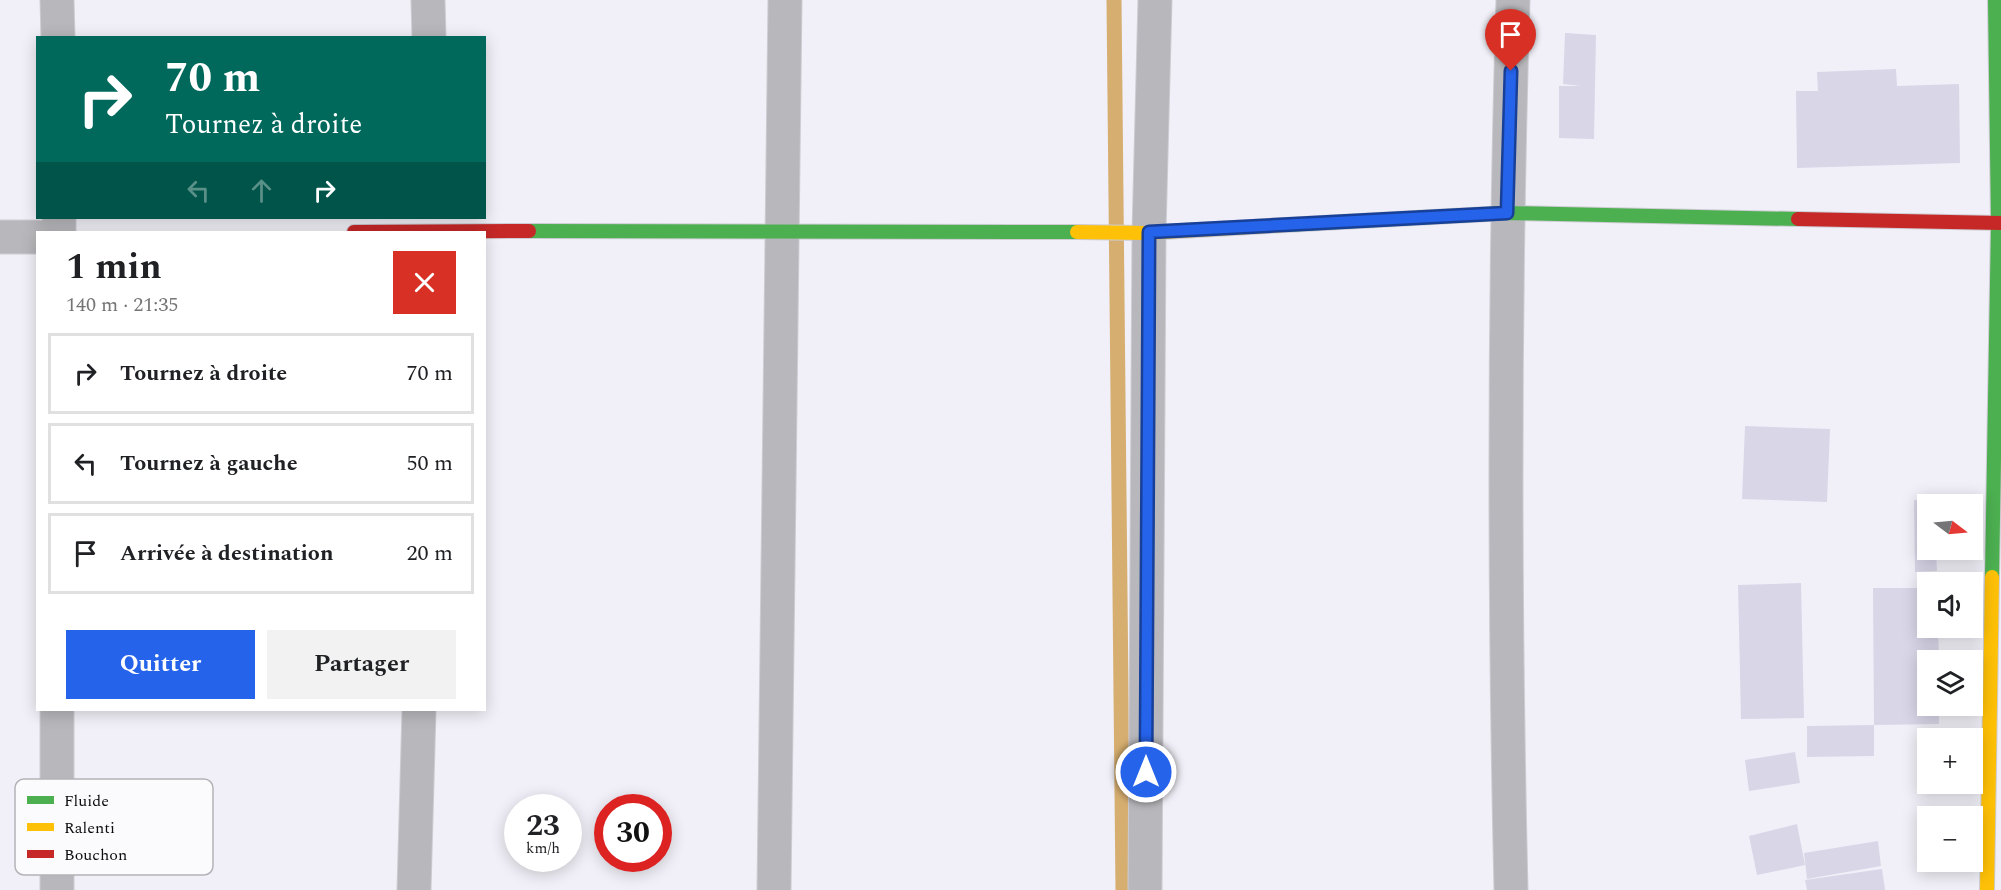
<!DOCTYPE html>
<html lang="fr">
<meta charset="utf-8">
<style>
body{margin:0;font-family:Spectral,serif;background:#f2f2f2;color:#202124;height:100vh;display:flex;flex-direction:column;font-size:22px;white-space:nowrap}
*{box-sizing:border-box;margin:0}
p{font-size:20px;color:#757577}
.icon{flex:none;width:33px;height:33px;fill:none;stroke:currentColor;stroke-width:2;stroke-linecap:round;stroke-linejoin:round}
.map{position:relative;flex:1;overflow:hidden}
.side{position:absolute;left:36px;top:231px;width:450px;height:480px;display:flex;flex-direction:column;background:#fff;border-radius:0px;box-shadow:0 3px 15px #0003}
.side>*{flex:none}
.banner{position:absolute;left:36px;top:36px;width:450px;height:183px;border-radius:0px;box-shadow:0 3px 15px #0003;background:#00695c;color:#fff;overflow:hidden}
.needle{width:39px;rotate:106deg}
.fabs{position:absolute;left:1917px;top:494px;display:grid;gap:12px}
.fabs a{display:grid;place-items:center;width:66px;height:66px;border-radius:0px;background:#fff;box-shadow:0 3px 15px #0003;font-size:30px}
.speed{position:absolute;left:504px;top:794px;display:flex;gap:12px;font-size:30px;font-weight:700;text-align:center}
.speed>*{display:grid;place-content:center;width:78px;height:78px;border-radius:50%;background:#fff;box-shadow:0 3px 15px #0003;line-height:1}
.speed small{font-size:15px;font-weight:400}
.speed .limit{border:9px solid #d22;background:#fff;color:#111}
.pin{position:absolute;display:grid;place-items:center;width:51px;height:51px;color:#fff;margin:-62px -26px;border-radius:50% 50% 50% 0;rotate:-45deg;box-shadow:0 0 6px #0007}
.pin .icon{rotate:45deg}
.me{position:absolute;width:66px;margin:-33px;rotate:0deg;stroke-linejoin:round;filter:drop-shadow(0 0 4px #0008)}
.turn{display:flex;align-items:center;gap:21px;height:126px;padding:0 30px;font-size:27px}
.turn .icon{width:78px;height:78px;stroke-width:2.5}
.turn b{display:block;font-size:42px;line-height:51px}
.lanes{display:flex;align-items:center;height:57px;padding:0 30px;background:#0003;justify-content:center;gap:30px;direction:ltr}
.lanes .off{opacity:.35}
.round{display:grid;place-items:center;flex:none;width:63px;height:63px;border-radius:0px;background:#f2f2f2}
.summary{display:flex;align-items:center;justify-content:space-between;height:102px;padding:0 30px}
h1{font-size:36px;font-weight:700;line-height:45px}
.button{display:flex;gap:12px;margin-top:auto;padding:12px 30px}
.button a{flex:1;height:69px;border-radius:0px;background:#2563eb;color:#fff;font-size:24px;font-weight:700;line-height:69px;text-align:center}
.button a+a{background:#f2f2f2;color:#202124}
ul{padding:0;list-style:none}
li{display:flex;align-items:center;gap:18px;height:81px;margin:0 12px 9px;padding:0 18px;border:3px solid #e0e0e0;border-radius:0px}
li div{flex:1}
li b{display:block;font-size:22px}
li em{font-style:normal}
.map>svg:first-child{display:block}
</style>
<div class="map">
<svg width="2001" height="890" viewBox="0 0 2001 890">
<rect width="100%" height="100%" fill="#f1f0f8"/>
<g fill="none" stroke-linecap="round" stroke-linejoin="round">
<path stroke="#d6ae70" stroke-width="15" d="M1114 0 1123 890"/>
</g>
<path fill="#d9d6e8" d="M1565 33 1596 35 1594 139 1559 138V86H1581L1563 84Z
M1896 69 1897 86 1959 84 1960 163 1797 168 1796 91H1818L1817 72Z
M1745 426 1830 429 1827 502 1742 499Z
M1935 499V504H1928V549H1936L1937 571 1915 572 1914 500Z
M1801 583 1804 718 1741 719 1738 585Z
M1873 588H1928V627H1938L1939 660H1928V705H1939V724L1874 725Z
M1874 725V756L1807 757V726Z
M1795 752 1800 783 1749 791 1745 760Z
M1797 824 1805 865 1757 875 1749 836Z
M1878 841 1881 866 1807 879 1804 853Z
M1882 869 1885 890H1807L1805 880Z"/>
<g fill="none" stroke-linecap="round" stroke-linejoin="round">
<defs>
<path id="street" d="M57 0 58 38
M428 0 429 38
M59 218V232
M0 237H38
M57 890V710
M414 890 419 710
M774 890 785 0
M1145 890 1149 232 1155 0
M1511 890C1504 593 1504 296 1513 0"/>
<path id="fast" d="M1285 225 1507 213 1798 219
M529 231 1077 232
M1992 577 1998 223 1995 0"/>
<path id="slow" d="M1077 232 1145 233 1285 225
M1987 890 1992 577"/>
<path id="jam" d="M1798 219 2001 223
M354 232 529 231"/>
</defs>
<use href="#street" stroke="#cdccd2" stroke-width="35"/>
<use href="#fast" stroke="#cdccd2" stroke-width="16"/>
<use href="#slow" stroke="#cdccd2" stroke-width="16"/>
<use href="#jam" stroke="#cdccd2" stroke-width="16"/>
<use href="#street" stroke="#b8b7bb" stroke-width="33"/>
<use href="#fast" stroke="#4caf50" stroke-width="14"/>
<use href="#slow" stroke="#ffc107" stroke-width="14"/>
<use href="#jam" stroke="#c62828" stroke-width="14"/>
</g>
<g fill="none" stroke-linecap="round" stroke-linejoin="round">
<defs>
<path id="route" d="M1146 772 1149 232 1507 213 1511 71"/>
</defs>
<use href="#route" stroke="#184099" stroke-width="15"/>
<use href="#route" stroke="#2563eb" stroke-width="10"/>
</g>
<rect x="15" y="779" width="198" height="96" rx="9" fill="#fbfbfe" stroke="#b4b3b7" stroke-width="1.5"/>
<rect x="27" y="796" width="27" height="8" fill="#4caf50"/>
<rect x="27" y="823" width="27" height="8" fill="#ffc107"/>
<rect x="27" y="850" width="27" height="8" fill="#c62828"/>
<g font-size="16" fill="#0d0c11">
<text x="64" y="806">Fluide</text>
<text x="64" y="833">Ralenti</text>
<text x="64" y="860">Bouchon</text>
</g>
</svg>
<div class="fabs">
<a><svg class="needle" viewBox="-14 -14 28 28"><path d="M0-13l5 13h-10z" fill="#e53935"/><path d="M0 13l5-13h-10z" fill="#757577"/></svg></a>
<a><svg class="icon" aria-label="sound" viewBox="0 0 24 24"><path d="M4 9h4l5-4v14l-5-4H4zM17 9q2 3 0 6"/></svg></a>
<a><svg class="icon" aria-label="layers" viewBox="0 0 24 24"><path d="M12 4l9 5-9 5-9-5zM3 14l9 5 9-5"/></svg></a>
<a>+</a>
<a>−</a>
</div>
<div class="speed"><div>23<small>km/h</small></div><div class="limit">30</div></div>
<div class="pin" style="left:1511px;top:71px;background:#d93025"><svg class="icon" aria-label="arrive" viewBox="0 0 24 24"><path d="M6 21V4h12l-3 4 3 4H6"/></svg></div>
<svg class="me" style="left:1146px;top:772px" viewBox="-20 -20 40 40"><circle r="17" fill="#2563eb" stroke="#fff" stroke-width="3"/><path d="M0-11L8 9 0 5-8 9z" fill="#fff"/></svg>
<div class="banner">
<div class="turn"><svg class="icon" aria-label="right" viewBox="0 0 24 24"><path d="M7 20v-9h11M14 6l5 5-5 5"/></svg><div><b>70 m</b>Tournez à droite</div></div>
<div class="lanes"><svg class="icon off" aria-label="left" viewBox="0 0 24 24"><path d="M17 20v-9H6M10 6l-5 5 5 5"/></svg><svg class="icon off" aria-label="ahead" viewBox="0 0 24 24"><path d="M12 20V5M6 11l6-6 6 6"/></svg><svg class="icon" aria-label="right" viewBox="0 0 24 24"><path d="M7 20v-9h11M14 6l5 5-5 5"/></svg></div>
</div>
<section class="side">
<div class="summary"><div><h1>1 min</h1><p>140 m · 21:35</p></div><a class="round" style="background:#d93025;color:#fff"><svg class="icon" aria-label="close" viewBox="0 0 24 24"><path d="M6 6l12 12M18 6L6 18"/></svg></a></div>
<ul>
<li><svg class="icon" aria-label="right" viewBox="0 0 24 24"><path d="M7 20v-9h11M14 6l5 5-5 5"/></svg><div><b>Tournez à droite</b></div><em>70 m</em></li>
<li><svg class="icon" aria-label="left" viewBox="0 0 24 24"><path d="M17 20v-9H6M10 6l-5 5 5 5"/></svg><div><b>Tournez à gauche</b></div><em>50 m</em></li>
<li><svg class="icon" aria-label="arrive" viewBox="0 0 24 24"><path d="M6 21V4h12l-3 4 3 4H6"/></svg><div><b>Arrivée à destination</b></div><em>20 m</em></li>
</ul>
<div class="button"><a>Quitter</a><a>Partager</a></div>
</section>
</div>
